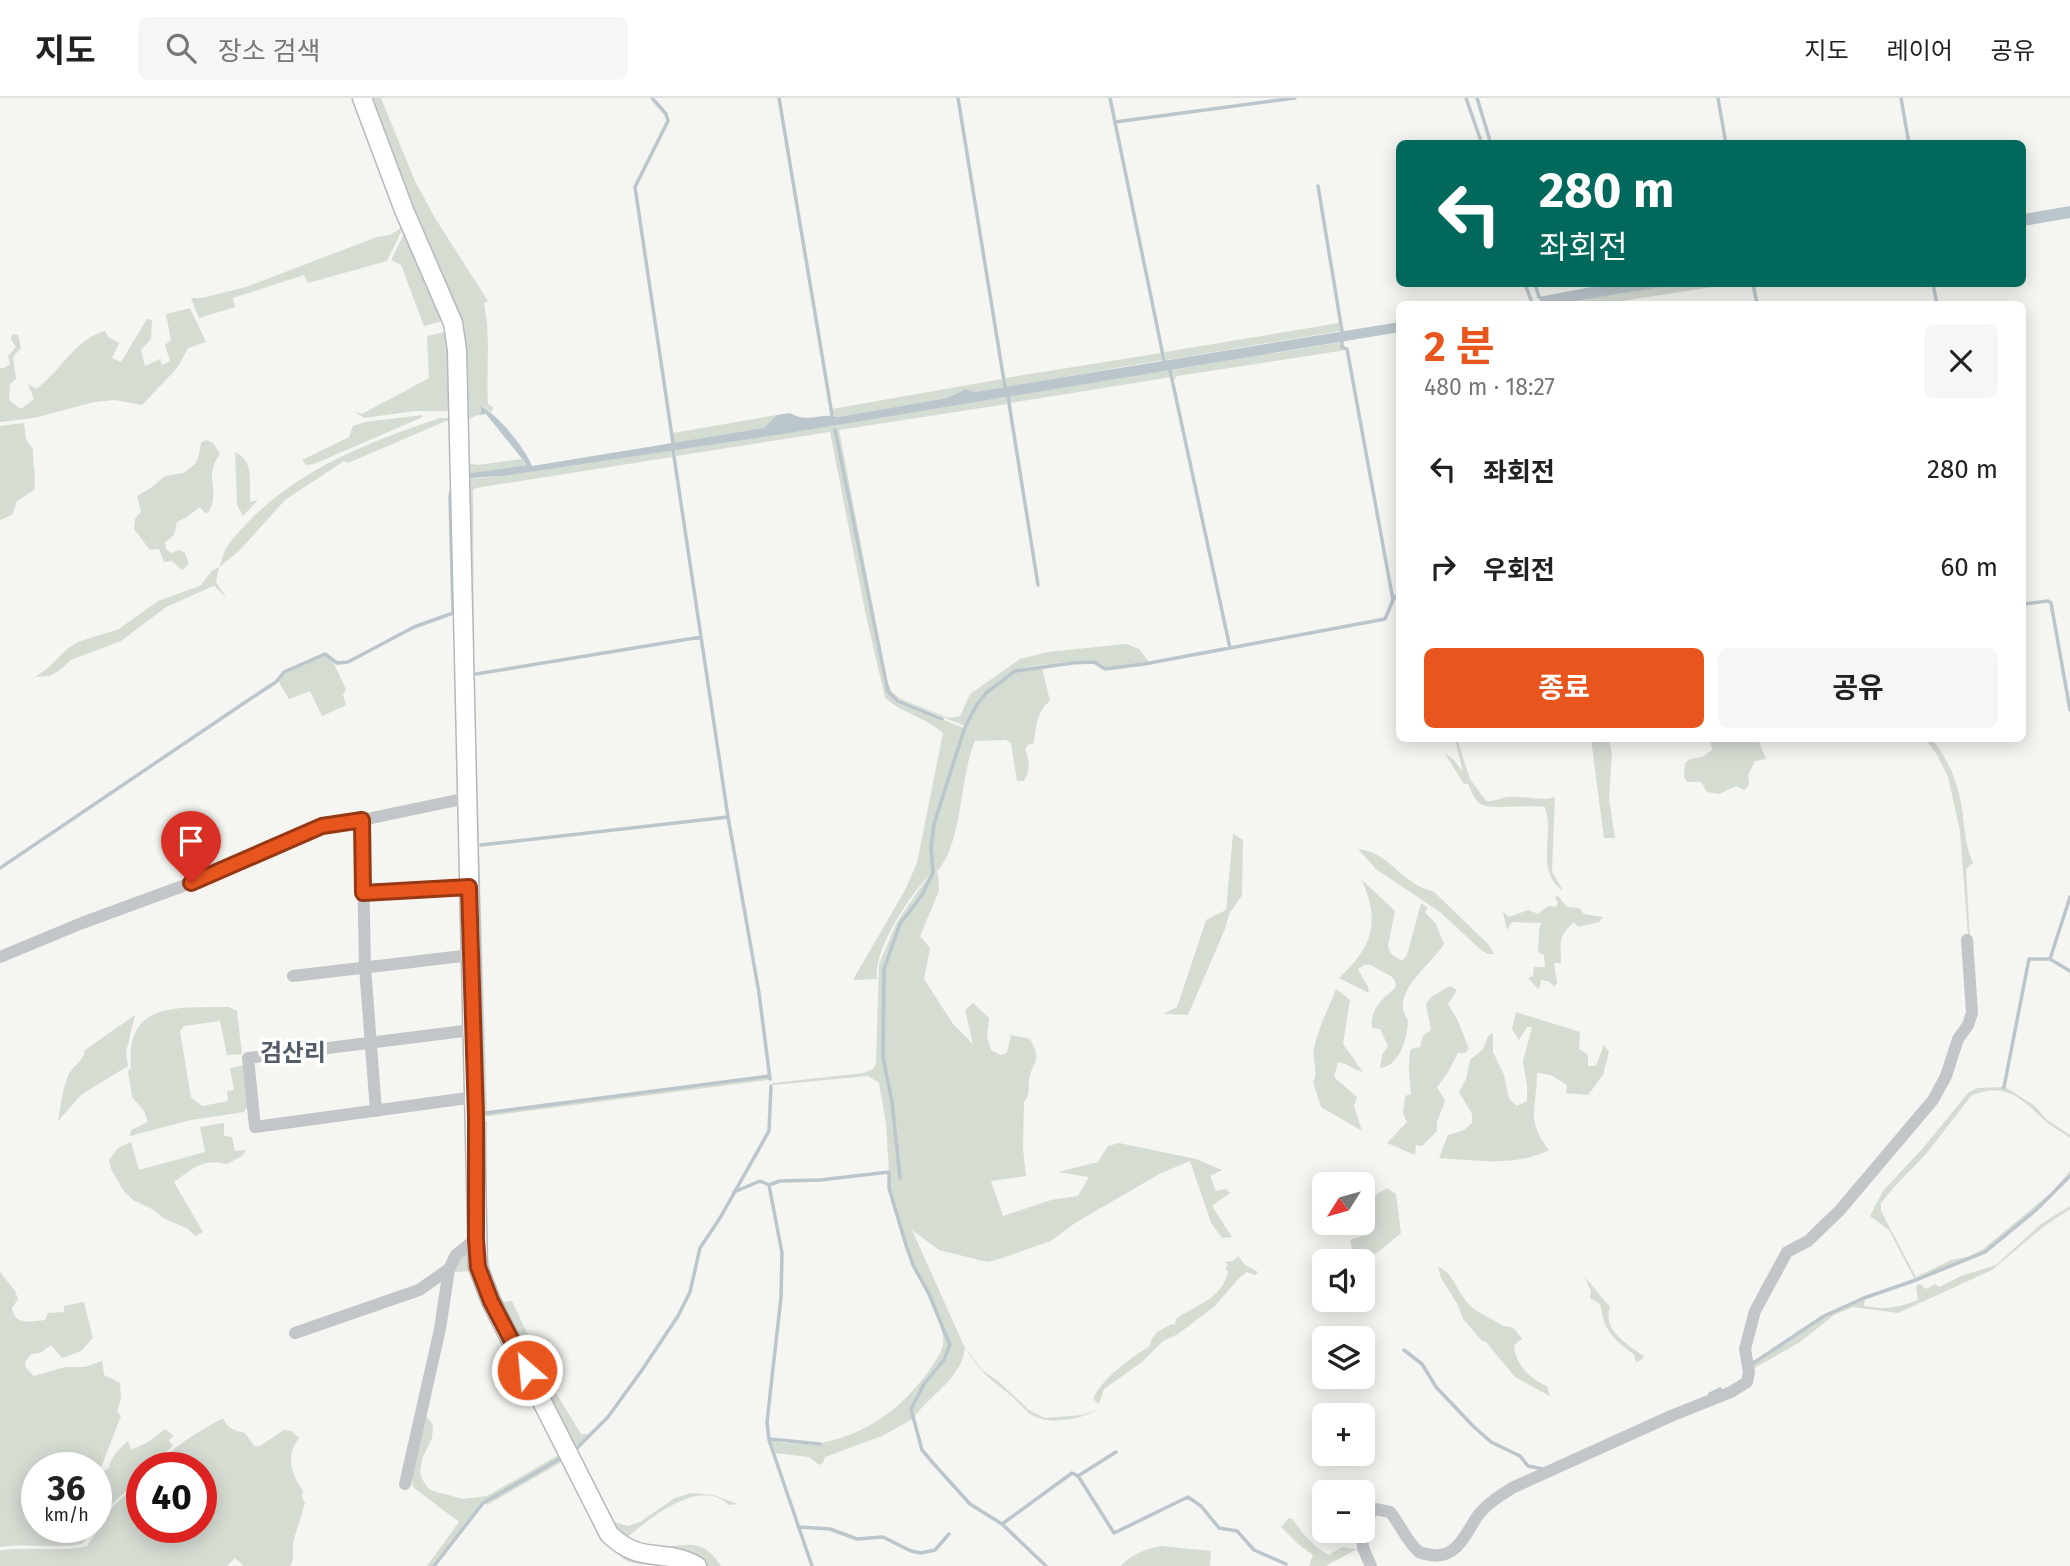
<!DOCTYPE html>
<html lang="ko">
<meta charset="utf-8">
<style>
body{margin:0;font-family:"Fira Sans","Noto Sans KR",sans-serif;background:#f6f6f6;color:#222;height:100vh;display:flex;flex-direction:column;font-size:26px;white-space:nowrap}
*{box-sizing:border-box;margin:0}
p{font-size:23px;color:#767676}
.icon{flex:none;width:38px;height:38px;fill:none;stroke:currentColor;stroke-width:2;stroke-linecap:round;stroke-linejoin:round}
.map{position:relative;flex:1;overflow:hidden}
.details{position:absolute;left:1396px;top:203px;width:630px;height:441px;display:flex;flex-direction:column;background:#fff;border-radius:10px;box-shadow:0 4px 18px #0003}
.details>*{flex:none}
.hud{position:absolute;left:1396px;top:42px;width:630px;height:147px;border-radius:10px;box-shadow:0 4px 18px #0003;background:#00695c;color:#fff;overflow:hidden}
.needle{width:46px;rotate:233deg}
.fabs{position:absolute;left:1312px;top:1074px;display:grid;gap:14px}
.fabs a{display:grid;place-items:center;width:63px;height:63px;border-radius:10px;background:#fff;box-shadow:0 4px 18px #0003;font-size:35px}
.speed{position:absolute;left:21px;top:1354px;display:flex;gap:14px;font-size:35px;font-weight:700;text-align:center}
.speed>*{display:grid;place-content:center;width:91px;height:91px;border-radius:50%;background:#fff;box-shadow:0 4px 18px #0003;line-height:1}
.speed small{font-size:18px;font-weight:400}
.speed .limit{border:10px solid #d22;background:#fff;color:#111}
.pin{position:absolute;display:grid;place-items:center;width:60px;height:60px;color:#fff;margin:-72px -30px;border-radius:50% 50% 50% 0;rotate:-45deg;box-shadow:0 0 7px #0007}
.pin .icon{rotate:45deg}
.me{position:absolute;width:77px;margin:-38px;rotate:333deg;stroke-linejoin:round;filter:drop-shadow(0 0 5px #0008)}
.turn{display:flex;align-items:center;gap:24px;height:147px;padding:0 28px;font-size:32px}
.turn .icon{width:91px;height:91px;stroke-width:2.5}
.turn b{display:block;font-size:49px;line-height:60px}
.round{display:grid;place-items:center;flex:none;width:74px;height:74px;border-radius:10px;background:#f6f6f6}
.overview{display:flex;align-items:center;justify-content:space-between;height:119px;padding:0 28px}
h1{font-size:42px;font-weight:700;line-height:52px;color:#e8561e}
.cta{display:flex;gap:14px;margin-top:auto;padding:14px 28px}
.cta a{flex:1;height:80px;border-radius:10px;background:#e8561e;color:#fff;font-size:28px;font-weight:700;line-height:80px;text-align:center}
.cta a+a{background:#f6f6f6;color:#222}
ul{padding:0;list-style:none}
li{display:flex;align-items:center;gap:21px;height:98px;padding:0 28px}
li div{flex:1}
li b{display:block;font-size:26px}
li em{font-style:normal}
header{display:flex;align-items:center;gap:42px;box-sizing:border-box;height:98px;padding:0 35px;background:#fff;border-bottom:2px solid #e0e0e0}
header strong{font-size:33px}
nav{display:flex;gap:38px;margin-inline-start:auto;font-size:24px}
.search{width:490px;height:63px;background:#f6f6f6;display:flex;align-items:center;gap:18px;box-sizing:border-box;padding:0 24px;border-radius:10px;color:#767676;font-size:26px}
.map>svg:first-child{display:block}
</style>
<header>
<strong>지도</strong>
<div class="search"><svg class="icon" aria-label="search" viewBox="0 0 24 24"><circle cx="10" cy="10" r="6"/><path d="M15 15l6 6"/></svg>장소 검색</div>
<nav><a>지도</a><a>레이어</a><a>공유</a></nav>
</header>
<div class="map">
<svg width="2070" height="1468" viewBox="0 0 2070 1468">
<rect width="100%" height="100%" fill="#f5f5f1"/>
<path fill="#d5dcd2" d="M366 0H381L415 83 435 120 488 203 484 205C491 239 486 272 488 306L493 309 492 314 482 308 481 315 466 323 467 365 477 367 522 361H525L527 367 465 376 478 380 503 378 671 352 672 359 476 390 473 392 474 579 487 1014 483 1016 768 979V982L481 1019 459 251Z
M404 128 387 163 308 185 304 177 233 200 235 209 199 220 191 200H202L246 189 377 139 390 137Z
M408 128 446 222 424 228 401 167 391 162Z
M1681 186H1733L1602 206H1556Z
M190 210 206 244 188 250 178 269 142 307 115 302 94 304 34 320 0 324V270H4L10 266 8 258 16 249 11 241 12 236 18 237 21 250 13 259 16 281 10 286 9 302 21 311 34 301 28 286 36 291C61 273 74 242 105 233L108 239 119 245 112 260 121 264 147 221 152 222 151 241 141 252 145 268 160 261 162 267 170 263 165 247 171 242 166 216Z
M1339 225 1340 233 1166 262 1165 254Z
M450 233 453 309 447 313H415L364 320 354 313 362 316 429 280 427 238Z
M1341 244 1342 249 1346 252 1177 278 1173 283 1174 277 1171 272Z
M1161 255 1163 262 1006 289 1005 280Z
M1170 272 1172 279 1010 305 1009 298Z
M1002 281 1003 289 974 294 966 291 947 300 838 319 833 317 832 311Z
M1006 299 1007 306 839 332 887 583 892 594 899 600 949 620 960 618 970 596 1020 561 1048 554 1126 546 1139 551 1149 564 1105 570C1090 560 1075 563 1058 565 1044 567 1027 567 1015 573 991 584 976 606 965 628L894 599 889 594 886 584 835 333 887 594 898 604 964 630 933 726 930 750 932 776 921 796 899 826 883 871 882 959 891 1004 899 1080 893 1004 884 959 885 871 901 827 923 797 934 775 931 750 935 726 966 630 976 608 987 596 1015 574 1042 569 1050 603C1037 613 1036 629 1034 645L1028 647 1025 651C1030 662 1030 673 1024 683H1017L1011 645 1006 642 975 643C960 675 962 753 935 775L938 774 939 793 920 838 930 850 924 881 953 926 973 946 965 912 973 905 989 920 987 938 991 952 1001 957 1007 955 1011 937 1030 941C1044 966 1031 963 1029 983 1028 992 1030 997 1024 1004L1023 1050 1026 1078 991 1083 1003 1118 1051 1102 1078 1098 1089 1079 1058 1074 1098 1064 1108 1048 1119 1045 1196 1061 1222 1072 1210 1078 1216 1093 1226 1091 1230 1095 1212 1108 1232 1139 1222 1140 1211 1125 1190 1063 1161 1075 1075 1125 1051 1143 999 1161 987 1164 939 1152 912 1132 964 1248 982 1272 998 1283 1029 1312 1045 1320 1082 1317 1097 1312C1081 1321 1050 1327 1034 1318 1024 1313 1018 1303 1009 1296 989 1280 978 1272 965 1249 963 1279 930 1297 914 1319 907 1289 948 1275 951 1247L930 1195 914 1167 896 1114 890 1090 886 1026 879 985 868 978 773 987V985L864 975 873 971 876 965 879 866 897 824 929 777C910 798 873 851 877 881L853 882 905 792 917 765 943 635C923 618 902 615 885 600L865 513 830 334 676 358 675 352Z
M422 317 423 319 314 366 306 367 302 362 349 339 353 328 365 324Z
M777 317 765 330 674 345 673 335Z
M440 320H457L461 700 458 696 453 326 446 323 348 365 344 363 285 402 239 453 219 469 216 484 227 501 215 488 211 489 166 509 121 543 71 562 60 572 50 578 35 579 48 570 67 551 78 544 119 531 158 503 200 488 212 473 219 469C222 463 223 455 227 449 232 440 241 432 248 424 299 371 371 343 440 320Z
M24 325 26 342 33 351C32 365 37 379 34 392L17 403 12 417 0 422V328Z
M206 342 213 345 220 356C202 380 222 392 208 415L204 414 200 409 187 419 177 424 174 437 165 444 166 451 171 455 179 452 185 455 189 466 182 472 172 463 164 464 159 451 150 452 134 431 135 421 141 414 137 398 151 390 165 378 184 375 195 366 199 357 201 345Z
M235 354C255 364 249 384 250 404L258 402 243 418 237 407Z
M327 557 334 566 346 591 343 597 346 607 322 618 310 593 289 601 278 583C287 569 311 562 327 557Z
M1455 641H1457L1470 681 1486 703C1494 704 1500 700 1508 699 1524 697 1540 704 1555 699L1552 773 1563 793C1534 772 1555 737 1545 709 1529 706 1489 713 1479 705 1474 701 1471 692 1468 686H1464L1445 656 1453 661 1463 674Z
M1591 641H1609L1612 657 1609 701 1615 740H1604Z
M1710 641H1758L1766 661 1755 663 1748 677 1749 687 1744 692 1736 688 1719 696 1707 694 1701 684H1687L1684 679 1685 665 1690 661 1702 659 1712 652Z
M1925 641H1932C1946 659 1955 677 1960 700 1965 722 1963 743 1973 765L1966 771 1974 916 1960 733 1948 679 1936 655Z
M1233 736 1243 742 1242 797 1229 816 1225 831 1188 917 1163 916 1177 909 1206 822 1226 812Z
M1358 751C1389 753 1403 788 1433 793L1488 846 1494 856H1488L1480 851 1440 814 1376 771Z
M1361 781 1395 813 1388 848 1391 856 1402 863 1407 857 1421 805 1428 810 1425 814 1436 826 1444 846C1431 867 1388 896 1408 922 1407 941 1400 968 1380 970L1382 957 1388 948 1380 931 1372 930C1370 910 1382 902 1396 889 1395 879 1391 878 1383 874 1372 868 1369 862 1358 871L1368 889 1369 895 1339 880C1373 849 1381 823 1361 781Z
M1555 798 1559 799 1567 809 1579 810 1584 816 1603 819 1599 824 1578 829 1574 824C1557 839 1561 844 1561 865H1554L1557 885 1554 889 1550 884 1541 882 1539 892 1528 880 1533 878 1534 869H1545L1544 857 1538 854 1539 832 1541 825 1512 824 1507 832 1503 814 1509 819 1528 812 1538 816 1548 808 1556 809 1558 806Z
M1450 888 1457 892 1448 906 1458 923 1469 951 1465 955H1458L1447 976 1437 989 1445 1003 1437 1024V1033L1422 1048 1416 1047 1415 1057 1387 1045 1407 1024 1403 1015 1405 998 1411 996C1410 980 1407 966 1411 951L1420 949 1423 938 1431 932 1426 906 1431 899Z
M1336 891 1350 902 1343 946 1363 974C1354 972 1347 965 1338 964L1334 979 1357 999 1354 1008 1362 1033 1321 1009 1313 984C1319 975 1312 962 1314 950 1319 929 1328 911 1336 891Z
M229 909 237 913 242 956 227 957 220 923 184 928 180 933 191 999 202 1008 228 1003 227 993 234 992 230 970 244 967 248 1008 244 1014 191 1022 130 1038 131 1032 148 1024 144 1013 132 999 128 973 131 970C125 902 179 910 229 909Z
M1516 914 1580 934 1579 951 1588 957V968H1596L1604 947 1609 954 1603 977 1588 997 1566 995 1567 987 1551 977 1537 975C1537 1010 1525 1022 1549 1052 1515 1069 1476 1062 1439 1060L1448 1037 1464 1032 1472 1025V1016L1459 994 1466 981 1470 962 1483 951 1488 938 1493 935V954L1504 977 1509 1001 1517 1008 1527 1003V988L1523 963 1532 929H1527L1519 942 1512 931Z
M135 917 126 954 128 968 82 996 58 1023C61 1008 62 990 69 976 74 967 83 964 85 952Z
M2005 989 2035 1008 2046 1021 2070 1037V1040C2061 1033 2050 1028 2042 1020 2020 999 2005 984 1972 997L1926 1056 1896 1087 1881 1105V1113L1916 1179 1951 1162 1967 1159 1982 1152 2052 1094 2070 1073V1076L2036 1111 1984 1153 1915 1182 1889 1132 1870 1118 1883 1093 1923 1050 1968 995 1977 990Z
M481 1023H487V1098L485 1101C486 1137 483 1172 504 1204L512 1203 550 1285 581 1336H590L572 1352 483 1177Z
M224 1025V1038L232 1039 235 1053 246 1052 242 1058 227 1066C203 1060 193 1070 174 1084L203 1134 195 1138 188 1131 163 1120 154 1112 133 1102 123 1092 111 1071 109 1062 118 1050 131 1044 139 1072 205 1054 200 1029Z
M1387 1090 1396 1096 1401 1135 1377 1155 1354 1161 1350 1142 1369 1136V1101Z
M2070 1108V1111L2043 1129 1992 1172 1898 1215 1853 1209 1834 1217 1800 1244 1753 1271 1751 1268 1824 1219 1865 1201 1864 1208C1884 1212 1898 1210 1918 1202L1916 1188 1920 1186 1926 1191 1935 1186 1939 1189 1961 1178 1996 1167 2041 1126Z
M466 1154H471L605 1432 689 1468C670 1468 647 1468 629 1464 606 1455 578 1385 567 1361L487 1407 484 1405 565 1357 482 1404 432 1468H427L459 1424 413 1389 411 1377 426 1318 433 1327 432 1340 422 1361 420 1374 422 1381 428 1390 433 1393 463 1401 487 1398 562 1355 471 1173 453 1174V1170Z
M1238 1158 1244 1166 1258 1174 1256 1177 1247 1174 1240 1179 1215 1208 1178 1236 1163 1243 1142 1264 1104 1291 1099 1306 1093 1301C1100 1282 1132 1259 1150 1248 1152 1235 1161 1231 1173 1226L1175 1227 1176 1221C1195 1207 1223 1201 1228 1173L1225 1171 1228 1167 1225 1164 1233 1163Z
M1438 1169C1453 1174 1456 1192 1466 1203 1476 1216 1491 1219 1503 1228 1513 1227 1517 1233 1522 1241L1514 1247C1515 1266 1530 1281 1547 1288L1550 1298 1515 1279 1486 1244 1482 1243 1463 1221 1458 1207 1441 1180Z
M0 1174 15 1193 18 1201 12 1210C15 1229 31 1223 45 1222L48 1215 64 1214V1208L84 1204 93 1240 81 1253 62 1260 51 1247 40 1255 31 1256 25 1264 26 1270 34 1278 65 1269H85L102 1263 104 1277 120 1285 121 1301 117 1314 121 1318 102 1367 96 1372 37 1370V1430H93L82 1446C55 1451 27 1445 0 1449Z
M1584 1178 1610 1209C1602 1232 1628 1247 1644 1258L1642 1262 1636 1264 1634 1256C1621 1248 1610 1238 1604 1224 1602 1218 1602 1212 1600 1206L1590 1200 1591 1193Z
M936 1216 949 1247V1252C936 1274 907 1295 913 1321L882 1338 825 1359 823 1365 819 1367 809 1359 775 1355 770 1342 785 1345 821 1347V1345C867 1336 903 1310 930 1271 935 1263 941 1256 943 1247 945 1237 939 1225 936 1216Z
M223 1320C227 1331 234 1332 245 1335L254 1348H260L284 1332 291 1333 299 1340C285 1358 291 1376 303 1393L302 1399 305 1405 293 1444V1462L290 1468H244L235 1460 227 1468H0V1452H2C30 1448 59 1455 87 1448L113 1408 142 1383V1430H201V1370H154C173 1348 198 1334 223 1320Z
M165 1331 174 1338 169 1342 173 1348 164 1355 150 1370H142V1379L112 1406 96 1426C96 1407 101 1392 103 1374L109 1370C110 1359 120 1350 128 1343L131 1352 148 1344Z
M691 1395 713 1397 738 1406 729 1407C699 1378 650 1421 626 1440L627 1443C664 1466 694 1424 721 1468H702L681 1459H648L633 1455 617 1442 604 1421 628 1428 640 1424 675 1400Z
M1289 1420 1293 1421C1300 1434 1316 1451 1329 1457L1342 1449 1357 1451 1326 1468H1309L1313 1457 1298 1446 1281 1429Z
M1161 1448 1211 1453 1210 1468H1121C1131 1456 1146 1451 1161 1448Z"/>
<path fill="#bbc6cc" d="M2070 108V120L2023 128V116Z
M1608 186H1681L1556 206H1541L1539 199Z
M1400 224V234L776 337 503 378 465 380 464 376 527 367 486 316 478 317 481 315V308C499 318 525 350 532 368L764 330 777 317 790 315C809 326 820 314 838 319L947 300 966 291 974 294Z"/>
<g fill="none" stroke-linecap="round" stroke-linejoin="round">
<path stroke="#bbc6cc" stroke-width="3.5" d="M652 0 666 16 668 23 635 89 673 345
M779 0 832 317
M958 0 1005 289
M1110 0 1164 262
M1466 0 1482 46
M1477 0 1491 46
M1718 0 1726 46
M1901 0 1909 46
M1115 24 1295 0
M1318 88 1342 233
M1525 186 1531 202
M1535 186 1539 199
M1753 186 1757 206
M1933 186 1937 206
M1342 244V249L1347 251 1393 502
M1170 272 1230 550
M1008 299 1038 487
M835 332 888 594 898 603 942 621
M673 352 728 719 759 895 770 981
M2023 506 2048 503 2051 505 2070 612
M476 576 701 539
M481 747 728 719
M0 770 253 599 276 584 284 574 325 556 337 565 348 564 414 529 453 515 450 399 452 390
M2050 861 2070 799
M2004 989 2029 861H2050L2070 873
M485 1015 769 978
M900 1080 892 1004 883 959 884 871 900 826 922 797 933 775 931 750 934 726 965 629 976 608 986 595 1015 573 1072 565 1094 564 1105 571 1144 566 1385 521 1393 502 1400 494
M769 1087 782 1155 781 1199 767 1324 769 1342 812 1468
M734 1094 760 1083 769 1087 780 1083 820 1082 889 1074V1090L906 1147 913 1167 929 1196 950 1247 944 1262 924 1286 911 1311 922 1352 933 1365 970 1406 1002 1426 1046 1468
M1404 1252 1422 1266 1436 1289 1474 1329 1491 1344 1520 1358 1528 1368 1543 1371
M1752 1266 1824 1218 1864 1200 1916 1182 1985 1154 2036 1112 2070 1078
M1710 1296 1720 1291
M770 1341 820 1346
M573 1354 608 1319 642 1272 678 1218 690 1194 700 1150 720 1120 769 1033 771 988
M1078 1378 1116 1354
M1002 1426 1072 1375 1078 1378 1114 1435 1188 1399 1201 1408 1219 1430 1237 1433 1254 1452 1286 1466
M798 1429 830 1431 857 1441 883 1439 911 1453 921 1455 935 1452 949 1436
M434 1468 483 1405 563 1359"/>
<defs>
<path id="secondary" d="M362 0 404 112 453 225 457 252 478 1169 491 1203 609 1436C642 1468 663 1449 697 1468"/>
</defs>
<use href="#secondary" stroke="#b4b9be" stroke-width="21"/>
<path stroke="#c2c6c9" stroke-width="12" d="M363 795 469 789
M0 859 82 825 191 785 322 728 362 722
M293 878 471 857
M472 932 248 960 255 1029 475 999
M376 1013 365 869 362 722 467 700
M295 1235 419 1192 449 1171
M405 1386 440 1231 449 1171 456 1157 476 1141
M1363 1424 1375 1411 1390 1414C1400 1426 1407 1444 1419 1454 1457 1468 1464 1436 1479 1416 1489 1404 1501 1397 1514 1389L1671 1318 1731 1294 1747 1284 1749 1274 1745 1251 1755 1213 1787 1154 1808 1143 1840 1112 1933 1002 1946 978 1958 941 1968 927 1972 915 1967 842
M1362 1433 1363 1450 1371 1468"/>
<use href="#secondary" stroke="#fff" stroke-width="18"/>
</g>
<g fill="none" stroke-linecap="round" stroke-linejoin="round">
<defs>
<path id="route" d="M191 785 322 728 362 722 363 795 469 789 476 1020V1141L478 1169 491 1203 527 1272"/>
</defs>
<use href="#route" stroke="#973814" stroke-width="18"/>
<use href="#route" stroke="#e8561e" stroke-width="12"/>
</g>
<g text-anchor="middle" stroke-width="7" stroke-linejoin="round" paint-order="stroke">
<g font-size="24" font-weight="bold" fill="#515d68" stroke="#fff">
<text x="293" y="963">검산리</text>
</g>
</g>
</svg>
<div class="fabs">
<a><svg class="needle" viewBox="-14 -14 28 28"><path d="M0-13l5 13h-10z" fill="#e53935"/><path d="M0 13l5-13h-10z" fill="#767676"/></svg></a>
<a><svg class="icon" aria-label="sound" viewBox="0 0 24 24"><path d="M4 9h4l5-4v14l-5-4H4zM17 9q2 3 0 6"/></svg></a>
<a><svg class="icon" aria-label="layers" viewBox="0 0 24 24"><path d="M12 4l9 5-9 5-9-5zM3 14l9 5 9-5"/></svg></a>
<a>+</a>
<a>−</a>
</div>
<div class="speed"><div>36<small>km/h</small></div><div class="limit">40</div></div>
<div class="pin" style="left:191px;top:785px;background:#d93025"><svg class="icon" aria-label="arrive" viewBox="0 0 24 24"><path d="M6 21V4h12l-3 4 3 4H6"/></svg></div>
<svg class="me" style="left:527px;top:1272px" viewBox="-20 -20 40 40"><circle r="17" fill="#e8561e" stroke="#fff" stroke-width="3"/><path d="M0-11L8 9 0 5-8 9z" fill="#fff"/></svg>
<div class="hud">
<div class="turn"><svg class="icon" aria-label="left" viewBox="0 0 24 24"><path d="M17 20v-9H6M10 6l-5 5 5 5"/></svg><div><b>280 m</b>좌회전</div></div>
</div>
<section class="details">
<div class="overview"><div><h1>2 분</h1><p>480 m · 18:27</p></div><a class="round"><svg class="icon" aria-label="close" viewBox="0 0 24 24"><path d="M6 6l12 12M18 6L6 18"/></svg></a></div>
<ul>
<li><svg class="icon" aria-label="left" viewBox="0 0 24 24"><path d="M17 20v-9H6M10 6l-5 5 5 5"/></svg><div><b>좌회전</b></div><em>280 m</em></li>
<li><svg class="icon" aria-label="right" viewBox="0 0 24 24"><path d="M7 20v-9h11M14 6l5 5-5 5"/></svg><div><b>우회전</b></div><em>60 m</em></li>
</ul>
<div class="cta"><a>종료</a><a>공유</a></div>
</section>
</div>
